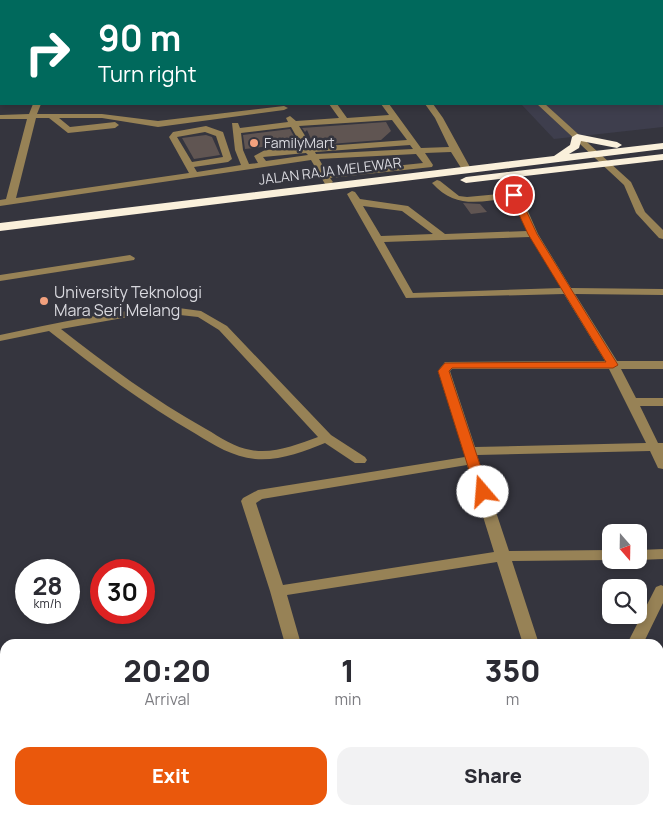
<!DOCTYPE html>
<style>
body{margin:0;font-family:Manrope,sans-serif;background:#f2f2f3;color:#2b2b33;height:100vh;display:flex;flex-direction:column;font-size:19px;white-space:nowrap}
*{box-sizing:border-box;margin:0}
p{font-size:16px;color:#7c7c81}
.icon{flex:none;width:28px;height:28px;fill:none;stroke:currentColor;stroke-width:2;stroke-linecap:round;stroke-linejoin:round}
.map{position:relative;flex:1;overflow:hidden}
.details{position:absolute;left:0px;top:639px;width:664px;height:176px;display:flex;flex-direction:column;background:#fff;border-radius:15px 15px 0 0;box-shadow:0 2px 8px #0003}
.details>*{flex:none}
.guide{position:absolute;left:0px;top:0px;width:664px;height:105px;box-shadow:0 2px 8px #0003;background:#00695c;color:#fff;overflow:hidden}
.needle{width:32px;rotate:160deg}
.controls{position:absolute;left:602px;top:524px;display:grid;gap:10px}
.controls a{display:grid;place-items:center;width:45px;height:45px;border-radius:10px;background:#fff;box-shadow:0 2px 8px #0003;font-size:25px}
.speed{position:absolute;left:15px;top:559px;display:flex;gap:10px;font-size:25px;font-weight:700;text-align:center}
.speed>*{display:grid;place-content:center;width:65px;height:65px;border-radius:50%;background:#fff;box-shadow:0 2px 8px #0003;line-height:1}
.speed small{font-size:12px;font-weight:400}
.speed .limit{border:8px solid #d22;background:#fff;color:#111}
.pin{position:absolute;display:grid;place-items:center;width:42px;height:42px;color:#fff;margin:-21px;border:2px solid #fff;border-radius:50%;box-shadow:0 1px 5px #0007}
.me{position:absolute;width:55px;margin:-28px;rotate:342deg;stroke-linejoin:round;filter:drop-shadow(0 0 4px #0008)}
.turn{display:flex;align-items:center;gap:18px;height:105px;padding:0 15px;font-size:22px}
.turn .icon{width:65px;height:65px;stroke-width:2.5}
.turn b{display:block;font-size:35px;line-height:42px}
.eta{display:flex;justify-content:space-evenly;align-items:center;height:85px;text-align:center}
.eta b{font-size:30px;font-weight:800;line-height:35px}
.action{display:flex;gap:10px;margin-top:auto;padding:10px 15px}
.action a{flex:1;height:58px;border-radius:15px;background:#ea580c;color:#fff;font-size:20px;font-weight:800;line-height:58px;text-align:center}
.action a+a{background:#f2f2f3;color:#2b2b33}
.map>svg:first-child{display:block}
</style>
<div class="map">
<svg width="663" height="814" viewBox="0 0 663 814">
<rect width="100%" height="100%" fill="#35353e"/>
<path fill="#3e3e4d" d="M424 0H663V33L662 1Z
M663 46V127L554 139 521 104H662Z"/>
<path fill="#605552" d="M386 122 391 131 381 140 330 144 311 139 307 130 305 132 302 128Z
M290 129 295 138 285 144 245 149 243 135Z
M206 135 212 137 220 155 194 159 182 138Z
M463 203 480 204 487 212 471 214Z"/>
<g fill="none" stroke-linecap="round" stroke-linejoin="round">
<path fill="#978256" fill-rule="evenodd" d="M300 0H307V1H301Z
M517 0H525V1H518Z
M0 11H1V16H0Z
M662 17H663V21H662Z
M0 36H1V40H0Z
M662 65H663V70H662Z
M33 104H41L37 114H102L158 121 284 106 288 108 284 110 158 127 102 118H59L70 127 115 122 119 125 115 128 68 133 49 118H36L16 198 189 173 169 137 173 132 206 126 223 132 232 159 228 162 194 167 197 172 241 165 235 150 232 123H238L240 128 288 122 286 118 290 116 296 121 339 118 329 104H337L347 118 389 115 381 104H389L421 148 449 147 435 118 425 104H433L443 118 471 169 463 171 451 152 425 153 433 165 432 167 330 178 333 182 328 185 325 184 311 160 0 206V200L6 199 27 119H0V115L29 114ZM392 120 407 140 312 147 299 126ZM291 127 303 148 265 150 254 156 258 163 249 164 243 150 241 133ZM205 132 216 136 223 157 192 162 177 137ZM410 145 413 149 316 154 315 152ZM306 153 308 155 266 161 263 157ZM416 154 423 163 327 173 319 159Z
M537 104H545L631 182 645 212 663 230V239L659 238 636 213 624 185Z
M507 172 512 175 538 234 571 288 663 289V295L575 294 617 361H663V369H621L636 398H663V406H640L658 443H663V469L658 468 650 451 477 455 509 551 611 550V560L512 561 539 644H523L497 562 287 595 301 644H285L270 591 241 501 243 498 258 490 465 457 438 371 445 362 605 361 564 294 406 298 347 194 352 191 355 192 360 199 408 206 445 234 527 231 512 198C481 201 456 210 432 183L437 180 440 181 459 196 467 197 510 193 502 175ZM363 206 402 211 433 234 381 236ZM530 237 561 288 413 293 384 242ZM452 369H609L646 443 475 447 450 371ZM467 465 494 552 283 585 256 503 262 499Z
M130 255 135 258 134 260 0 281V275Z
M171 307 201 311 227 326 331 435 365 457 367 460 365 463H355L325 443C303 452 279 461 255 459 233 457 214 445 196 434 144 404 96 368 49 331L0 341V335C57 323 113 310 171 307ZM171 314 198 317 219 330 318 437C296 445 274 454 251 450 235 448 220 437 206 429 154 400 107 365 61 329L123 318Z
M663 549V559L639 560H638L639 550Z
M661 585 663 586V603L643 644H627L656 587Z"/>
<path fill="#faf0db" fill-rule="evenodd" d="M577 134 617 142 622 145 617 148 581 141 579 148 569 154 663 143V149L0 231V223L554 156 570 145 572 137Z
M663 154V160L466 183 460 180 466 177Z"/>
</g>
<path fill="#ea580c" stroke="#983908" d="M514 192 519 195 537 234 618 365 613 368H452L449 371 489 492 483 496 476 492 438 371 445 363 606 362 528 234 510 195Z"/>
<g fill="#f2a17e" stroke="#35353e" stroke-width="2">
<circle cx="254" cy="143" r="5"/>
<circle cx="44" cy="301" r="5"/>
</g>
<g text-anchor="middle" stroke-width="5" stroke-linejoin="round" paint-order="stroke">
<g font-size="14" fill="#d8d8de" stroke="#35353e" text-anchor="start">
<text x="264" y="148">FamilyMart</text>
</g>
<g font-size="14" fill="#d8d8de" stroke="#35353e">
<text transform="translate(330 171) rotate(-7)" y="5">JALAN RAJA MELEWAR</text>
</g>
<g font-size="16" fill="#d8d8de" stroke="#35353e" text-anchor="start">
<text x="54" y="298">University Teknologi<tspan x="54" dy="18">Mara Seri Melang</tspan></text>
</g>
</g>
</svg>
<div class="controls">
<a><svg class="needle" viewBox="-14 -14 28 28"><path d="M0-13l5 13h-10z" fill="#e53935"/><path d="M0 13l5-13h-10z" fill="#7c7c81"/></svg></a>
<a><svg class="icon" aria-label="search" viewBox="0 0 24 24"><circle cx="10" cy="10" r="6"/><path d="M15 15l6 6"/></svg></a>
</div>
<div class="speed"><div>28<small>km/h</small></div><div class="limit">30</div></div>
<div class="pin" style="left:514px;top:195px;background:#d93025"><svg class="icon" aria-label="arrive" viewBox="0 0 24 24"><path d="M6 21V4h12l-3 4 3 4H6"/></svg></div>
<svg class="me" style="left:483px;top:492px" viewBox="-20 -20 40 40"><circle r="19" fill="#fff"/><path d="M0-13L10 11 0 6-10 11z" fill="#ea580c"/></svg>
<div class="guide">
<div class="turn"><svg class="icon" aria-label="right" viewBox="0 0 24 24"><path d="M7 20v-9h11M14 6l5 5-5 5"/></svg><div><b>90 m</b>Turn right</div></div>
</div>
<section class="details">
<div class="eta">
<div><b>20:20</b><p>Arrival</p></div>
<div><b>1</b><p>min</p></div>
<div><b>350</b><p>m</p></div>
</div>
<div class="action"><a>Exit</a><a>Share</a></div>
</section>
</div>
